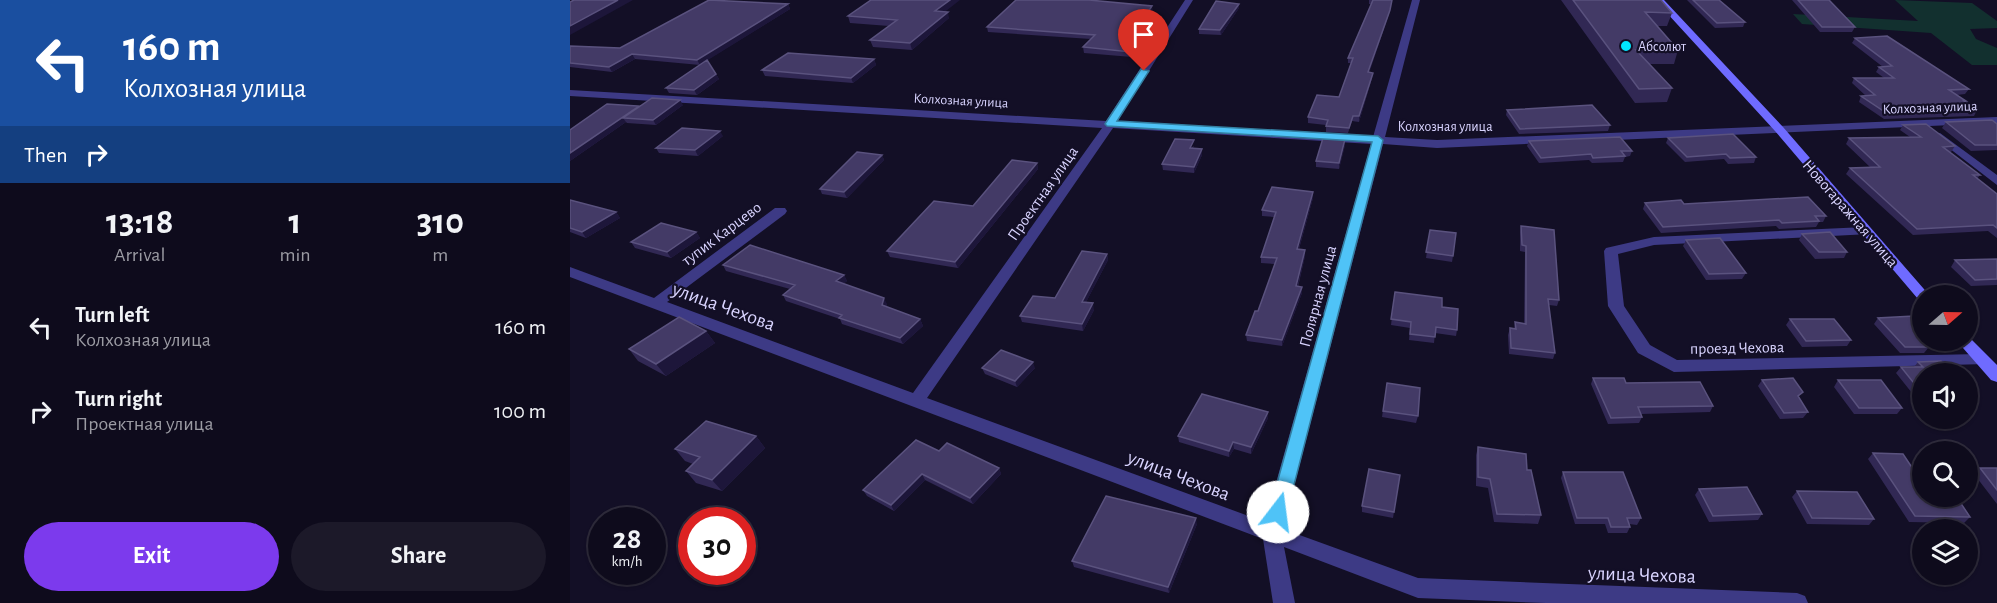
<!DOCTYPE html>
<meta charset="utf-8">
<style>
body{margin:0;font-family:"Alegreya Sans",sans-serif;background:#1c1929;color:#f1f3f6;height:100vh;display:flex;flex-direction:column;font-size:22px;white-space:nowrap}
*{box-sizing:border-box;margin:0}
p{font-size:20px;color:#9b9ba3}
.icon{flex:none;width:33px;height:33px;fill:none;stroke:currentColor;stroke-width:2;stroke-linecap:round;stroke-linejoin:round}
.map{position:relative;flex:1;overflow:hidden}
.sheet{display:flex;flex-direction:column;background:#0e0b1c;width:570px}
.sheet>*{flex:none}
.guide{background:#1a4fa0;color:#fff;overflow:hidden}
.needle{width:39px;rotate:70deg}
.controls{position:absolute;left:1342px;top:285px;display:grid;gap:12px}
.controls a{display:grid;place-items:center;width:66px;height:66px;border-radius:50%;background:#0e0b1c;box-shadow:0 2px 4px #0004,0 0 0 2px #2e2b3b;font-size:30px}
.speed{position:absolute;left:18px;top:507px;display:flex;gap:12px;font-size:30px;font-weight:700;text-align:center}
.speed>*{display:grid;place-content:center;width:78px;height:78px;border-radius:50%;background:#0e0b1c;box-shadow:0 2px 4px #0004,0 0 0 2px #2e2b3b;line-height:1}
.speed small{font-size:15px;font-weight:400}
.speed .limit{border:9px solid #d22;background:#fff;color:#111}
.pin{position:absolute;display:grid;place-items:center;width:51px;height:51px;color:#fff;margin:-62px -26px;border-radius:50% 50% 50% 0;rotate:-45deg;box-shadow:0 0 6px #0007}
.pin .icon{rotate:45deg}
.me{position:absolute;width:66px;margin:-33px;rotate:15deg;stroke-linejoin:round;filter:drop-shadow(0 0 4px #0008)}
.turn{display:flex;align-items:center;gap:21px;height:126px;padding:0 24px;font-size:27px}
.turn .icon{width:78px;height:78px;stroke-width:2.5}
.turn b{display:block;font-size:42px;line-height:51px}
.then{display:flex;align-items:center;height:57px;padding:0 24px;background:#0003;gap:12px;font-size:22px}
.eta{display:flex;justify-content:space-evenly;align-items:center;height:102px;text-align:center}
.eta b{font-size:36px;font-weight:700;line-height:42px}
.cta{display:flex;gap:12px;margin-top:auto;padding:12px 24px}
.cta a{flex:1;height:69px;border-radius:36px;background:#7c3aed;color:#fff;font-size:24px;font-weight:700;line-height:69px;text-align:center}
.cta a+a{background:#1c1929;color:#f1f3f6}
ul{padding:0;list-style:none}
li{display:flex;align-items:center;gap:18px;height:84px;padding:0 24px}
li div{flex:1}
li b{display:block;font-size:22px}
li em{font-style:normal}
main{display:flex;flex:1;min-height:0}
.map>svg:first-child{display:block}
</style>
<main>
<section class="sheet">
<div class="guide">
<div class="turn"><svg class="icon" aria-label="left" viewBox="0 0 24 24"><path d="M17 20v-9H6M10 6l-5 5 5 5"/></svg><div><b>160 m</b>Колхозная улица</div></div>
<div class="then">Then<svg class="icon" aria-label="right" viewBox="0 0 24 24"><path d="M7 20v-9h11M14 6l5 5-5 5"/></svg></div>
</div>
<div class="eta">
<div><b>13:18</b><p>Arrival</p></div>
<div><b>1</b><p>min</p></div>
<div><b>310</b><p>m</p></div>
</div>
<ul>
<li><svg class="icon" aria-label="left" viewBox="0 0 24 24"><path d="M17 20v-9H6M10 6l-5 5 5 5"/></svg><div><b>Turn left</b><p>Колхозная улица</p></div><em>160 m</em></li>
<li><svg class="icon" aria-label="right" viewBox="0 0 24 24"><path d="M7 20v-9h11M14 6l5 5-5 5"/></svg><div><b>Turn right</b><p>Проектная улица</p></div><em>100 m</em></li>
</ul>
<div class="cta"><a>Exit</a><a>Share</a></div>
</section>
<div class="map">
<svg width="1427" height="603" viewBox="0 0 1427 603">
<rect width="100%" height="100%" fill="#130f26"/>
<path fill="#12302f" d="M1325 0 1402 3 1427 21V28L1400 29 1406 39 1427 48V65H1402L1361 33 1232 24 1223 14 1348 21Z"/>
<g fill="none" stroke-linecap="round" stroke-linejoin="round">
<path fill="#3d3a85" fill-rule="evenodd" d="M615 0H623L547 122 803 137 842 0H850L815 137 867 140 1427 117V123L867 148 813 144 713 529 848 578 1227 593 1235 596 1238 603H976L848 598 714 547 725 603H703L693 539 0 277V267L84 298 205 208H215L217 211 215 214 97 302 343 393 532 128 0 96V90L536 121ZM543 128 801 144 695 522 357 398Z
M1370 133 1427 175V185L1366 138 1364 136Z
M1295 227 1300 228 1302 231 1300 234 1084 245 1048 254 1054 306 1080 345 1107 360 1411 354 1417 356 1419 360 1417 364 1104 372 1068 353 1038 306 1034 251 1036 248 1084 237Z"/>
<path fill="#6f6bff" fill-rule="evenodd" d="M1085 0H1094L1213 127 1360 296H1353V301L1348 299 1205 131Z
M1398 336 1427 365V382L1421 380 1386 340H1398Z"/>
</g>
<path fill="#312854" d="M799 0H822L819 14 799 72 803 73 802 78 789 122 782 121 778 133 756 132V125L738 123V117L769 97 781 63H778V58L801 4H799Z
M991 0H1091L1102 13 1097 26H1087L1108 50 1104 64H1079L1102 88 1097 102 1065 103Z
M1117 0H1149L1175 22 1173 27 1145 28Z
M1222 0H1259L1285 27 1282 32H1250Z
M218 4 220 9 137 60 149 79 127 95 99 93 96 88 130 65 65 59 42 72 0 67V46L50 48Z
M669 4V8L651 35 629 34V29Z
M583 11 572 28 579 29V34L562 57 514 53 513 47 521 39 418 32 417 27Z
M375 12 379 18 342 50 303 47 300 40 319 26 280 23 278 16Z
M1285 38 1399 89 1395 94 1387 95 1396 101 1395 102 1407 110 1404 116 1314 119 1289 102 1291 96H1296L1282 83 1284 78H1314L1306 72 1309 67H1313L1282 43Z
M304 59 306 65 283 83 195 76 192 70Z
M113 105 86 125 57 123 56 122 0 161V130L69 107Z
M937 110 1040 125 1038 131 949 134 936 115Z
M1376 122 1427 124V150L1401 151 1372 128Z
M1333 125 1385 146 1381 152H1380L1410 175 1407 179 1427 194V238L1418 231 1343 235 1276 174 1280 168H1301L1276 144 1279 138 1340 137 1330 130Z
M153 136 128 156 89 153 86 148Z
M1098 138 1186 157 1184 163 1158 164 1154 159 1115 162 1096 143Z
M959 141 1062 151 1060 156 1055 157 1053 162 1022 163 1019 160 969 163 957 146Z
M775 145 769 169 746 167V161Z
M624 146 623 148 632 155 624 173 593 170 592 164Z
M312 155 314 160 277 198 252 194 250 189Z
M467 163 468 169 388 268 320 257 317 251 403 206Z
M743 192V198L729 249 735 250V256L728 287H732V293L712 346 677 341 676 335 688 311 705 264 691 263V257L704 217 692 216V210Z
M0 200 46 212 50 218 16 238 0 232Z
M1075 203 1114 204 1256 216 1253 222H1249L1246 227 1209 229 1206 226 1091 233 1073 209Z
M951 226 989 300 987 306 979 305 985 353 983 359 939 354 938 335 940 328 944 329 945 322 954 323 955 252 950 251V232Z
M860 230 883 256 882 262 856 258Z
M126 232 130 238 101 258 65 248 61 242Z
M1232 234 1277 252 1274 258 1245 259 1229 240Z
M1116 240 1176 273 1172 279 1136 280 1113 246Z
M537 254 538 260 516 302 524 310 513 331 452 322 450 316 485 298Z
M1427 259V285L1401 286 1381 267 1385 260Z
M153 265 274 275 277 281 273 284 317 304 316 307 350 319 353 326 333 344 272 324 270 319 216 301 213 295 220 289 156 271Z
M825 292 872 307 887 330 886 336 865 333 864 343 839 340 840 328 821 325Z
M1308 318 1353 325V340H1359L1355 342 1359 347 1354 353H1330L1304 324Z
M1220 319 1281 340 1277 346 1232 347 1216 325Z
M136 331 145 343 96 376 68 361 59 349Z
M1348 362 1382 374H1353V398H1346L1326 373 1331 367H1344Z
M412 368H465L447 387 415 374Z
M1023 378 1056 383 1143 406 1140 412 1071 414 1072 417 1069 423 1038 424 1021 384Z
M1192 380 1229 398 1238 412 1233 418 1210 419 1188 386Z
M1268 380 1332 408 1327 414H1284L1264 387Z
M817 383 848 416 846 423 812 417Z
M698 412V418L681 454 664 449 659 457 609 442 608 436Z
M186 436 195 448 152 491 126 483 116 471 123 464 115 461 105 449Z
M908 447 957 470 971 515 968 524 924 522 918 488 906 486V455Z
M369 451 429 468 431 474 403 504 355 480 324 511 297 496 293 490Z
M1303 453 1353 496 1400 517 1394 523 1339 522 1298 459Z
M1410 468H1427V504L1404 474Z
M993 472 1071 518 1067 525 1059 524 1060 527 1057 533H1038L1035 524H1005L991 478Z
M830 475 823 518 792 512V506Z
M1129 489 1192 514 1188 520 1139 522 1125 495Z
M1227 491 1304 519 1299 525 1237 524 1222 497Z
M627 524 599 593 504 567 502 561Z"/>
<path fill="#1d163a" d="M48 0H63L0 35V26Z
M380 0H390L367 18 365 11Z
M822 0 819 14 798 77V72Z
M218 4 220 9 130 65 127 60Z
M669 4V8L651 35 650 30Z
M582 6 583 11 569 33 568 28Z
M378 12 379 18 342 50 340 43Z
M579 29V34L562 57 561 52Z
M62 54 65 59 42 72 39 67Z
M304 59 306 65 283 83 281 78Z
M803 73 802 78 789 122V116Z
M146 74 149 79 127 95 124 90Z
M110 100 113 105 86 125 83 120Z
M69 106 72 111 53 118 56 122 0 161V153Z
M150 131 153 136 128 156 125 150Z
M775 139V145L769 169V163Z
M632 149V155L624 173V167Z
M312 155 314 160 277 198 274 192Z
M467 163 468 169 388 268 385 262Z
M743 192V198L727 255V249Z
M46 212 50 218 16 238 12 232Z
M126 232 130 238 101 258 97 252Z
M735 250V256L726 293V286Z
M537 254 538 260 513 308 512 302Z
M274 275 277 281 269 287 266 281Z
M732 287V293L712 346V340Z
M314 298 317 304 315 312 312 305Z
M523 303 524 310 513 331 512 324Z
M350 319 353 326 333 344 330 338Z
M136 331 145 343 96 376 86 364Z
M463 362 465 368 447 387 445 381Z
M698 412V418L681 454V447Z
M186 436 195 448 152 491 142 480Z
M663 442 664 449 659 457V451Z
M429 468 431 474 403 504 400 498Z
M352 474 355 480 324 511 321 505Z
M626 518 627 524 599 593 598 587Z"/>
<path fill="#433a66" stroke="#5a527e" stroke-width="1.5" d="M4 0H48L0 26V2Z
M139 0 218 4 127 60 62 54 39 67 0 63V46L50 48Z
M301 0H380L365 11 378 12 340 43 300 40 327 20 278 16Z
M446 0H519L582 6 568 28 579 29 561 52 513 47 525 35 417 27Z
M803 0H822L820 10 798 72 803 73 789 116H783L779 128 756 126 758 120 738 117 747 95 769 97 783 58H778Z
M1003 0H1091L1102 13 1075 12 1108 50H1066L1102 88 1069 89Z
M1123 0H1149L1175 22 1147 23Z
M1228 0H1259L1285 27H1252Z
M646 1 669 4 650 30 629 29Z
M1317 36 1399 89 1379 90 1396 101H1394L1407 110 1318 114 1291 96 1305 95 1284 78H1324L1309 67 1322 66 1285 38Z
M218 53 304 59 281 78 192 70Z
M137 60 146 74 124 90 96 88Z
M82 98 110 100 83 120 53 118Z
M37 104 69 106 0 153V130Z
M1022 105 1040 125 950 129 937 110Z
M1422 120 1427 124V145H1405L1376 122Z
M1356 124 1385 146 1373 147 1410 175H1403L1427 194V228L1423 225 1347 229 1280 168 1310 167 1279 138 1351 137 1333 125Z
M112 128 150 131 125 150 86 148Z
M1163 134 1186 157 1160 158 1156 154 1117 157 1098 138Z
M1050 137 1062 151H1051L1055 156 1023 158 1021 154 971 158 959 141Z
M753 138 775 139 769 163 746 161Z
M605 139 624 140 620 148 632 149 624 167 592 164Z
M287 152 312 155 274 192 250 189Z
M442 160 467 163 385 262 317 251 364 201 403 206Z
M702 187 743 192 727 249 735 250 726 286 732 287 712 340 676 335 685 311H688L707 258 691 257 706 212 692 210Z
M1238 197 1256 216H1245L1249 221 1212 223 1209 220 1093 227 1075 203 1111 200 1114 204Z
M0 200 46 212 12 232 0 228Z
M91 223 126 232 97 252 61 242Z
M951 226 984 230 989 300 978 299 985 353 941 348 940 328 946 329 945 322 956 324V246L952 245Z
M860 230 886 233 883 256 856 252Z
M1260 232 1277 252H1249L1232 234Z
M1150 238 1176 273 1139 274 1116 240Z
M180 245 274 275 266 281 314 298 312 305 350 319 330 338 269 318 272 315 213 295 225 285 153 265Z
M512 251 537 254 512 302 523 303 512 324 450 316 463 296 485 298Z
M1427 259V279L1405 280 1385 260Z
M825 292 872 298V307L888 309 887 330 866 327 865 337 840 334 841 322 821 319Z
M1344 316 1353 325V336H1350L1359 347H1335L1308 318Z
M109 317 136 331 86 364 59 349Z
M1220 319H1264L1281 340 1236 341Z
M431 350 463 362 445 381 412 368Z
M1371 361 1382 374H1353V392H1351L1331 367H1353L1348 362Z
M1023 378H1054L1056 383 1130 382 1143 406 1068 407 1072 417 1041 418Z
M1223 378 1233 392 1228 396 1238 412 1214 413 1192 380Z
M1268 380H1311L1332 408H1289Z
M817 383 850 388 848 416 813 411Z
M1398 392 1403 398 1398 402Z
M632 394 698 412 681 447 663 442 659 451 608 436Z
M136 421 186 436 142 480 116 471 130 457 105 449Z
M346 440 369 451 377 443 429 468 400 498 352 474 321 505 293 490Z
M908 447 956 454 957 470H961L971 515 927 514 920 479 908 477Z
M1303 453 1333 454 1353 484V496H1386L1400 517 1345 516Z
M1410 468H1427V490Z
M799 469 830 475 824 512 792 506Z
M993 472H1053L1071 518H1057L1060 527H1041L1038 518H1007Z
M1177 487 1192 514 1143 516 1129 489Z
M1227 491 1287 492 1304 519 1242 518Z
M536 496 626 518 598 587 502 561Z"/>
<path fill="#4fc3f7" stroke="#337fa1" stroke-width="1.5" d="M571 69 579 71 547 121 808 136 813 140 717 512 714 518 708 520 702 518 699 512 802 142 537 126 535 124Z"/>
<circle fill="#00e5ff" stroke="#130f26" stroke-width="2" cx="1056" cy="46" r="6"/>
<g text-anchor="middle" stroke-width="4.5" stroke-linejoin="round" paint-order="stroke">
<g font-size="14" fill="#d9d4ff" stroke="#130f26" text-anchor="start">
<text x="1068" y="51">Абсолют</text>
</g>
<g font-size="14" fill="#d9d4ff" stroke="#130f26">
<text transform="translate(391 100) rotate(3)" y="5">Колхозная улица</text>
<text transform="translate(1360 107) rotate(-2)" y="5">Колхозная улица</text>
<text x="875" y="131">Колхозная улица</text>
</g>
<g font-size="16" fill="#d9d4ff" stroke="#130f26">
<text transform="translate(472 193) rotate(-55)" y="6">Проектная улица</text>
<text transform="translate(1281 213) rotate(49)" y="6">Новогаражная улица</text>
<text transform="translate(151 233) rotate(-37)" y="6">тупик Карцево</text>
<text transform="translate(747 296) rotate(-75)" y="6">Полярная улица</text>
<text transform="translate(1167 347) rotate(-1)" y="6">проезд Чехова</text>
</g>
<g font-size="20" fill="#d9d4ff" stroke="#130f26">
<text transform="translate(154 306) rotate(20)" y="7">улица Чехова</text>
<text transform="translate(609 475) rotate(21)" y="7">улица Чехова</text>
<text transform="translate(1072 574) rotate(2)" y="7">улица Чехова</text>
</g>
</g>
</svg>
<div class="controls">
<a><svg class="needle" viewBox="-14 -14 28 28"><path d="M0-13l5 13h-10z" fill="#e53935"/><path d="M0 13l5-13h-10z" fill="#9b9ba3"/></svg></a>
<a><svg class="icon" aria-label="sound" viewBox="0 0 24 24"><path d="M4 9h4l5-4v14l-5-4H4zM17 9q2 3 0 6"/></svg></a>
<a><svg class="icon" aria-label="search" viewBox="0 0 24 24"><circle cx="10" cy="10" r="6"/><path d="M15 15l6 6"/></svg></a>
<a><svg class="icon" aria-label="layers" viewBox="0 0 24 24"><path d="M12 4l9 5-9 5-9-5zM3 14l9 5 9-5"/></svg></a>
</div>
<div class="speed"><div>28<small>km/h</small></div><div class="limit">30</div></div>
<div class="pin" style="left:574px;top:71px;background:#d93025"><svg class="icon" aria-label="arrive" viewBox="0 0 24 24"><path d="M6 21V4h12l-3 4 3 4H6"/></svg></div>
<svg class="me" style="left:708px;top:512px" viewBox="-20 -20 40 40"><circle r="19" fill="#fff"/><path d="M0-13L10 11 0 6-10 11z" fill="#4fc3f7"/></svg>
</div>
</main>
